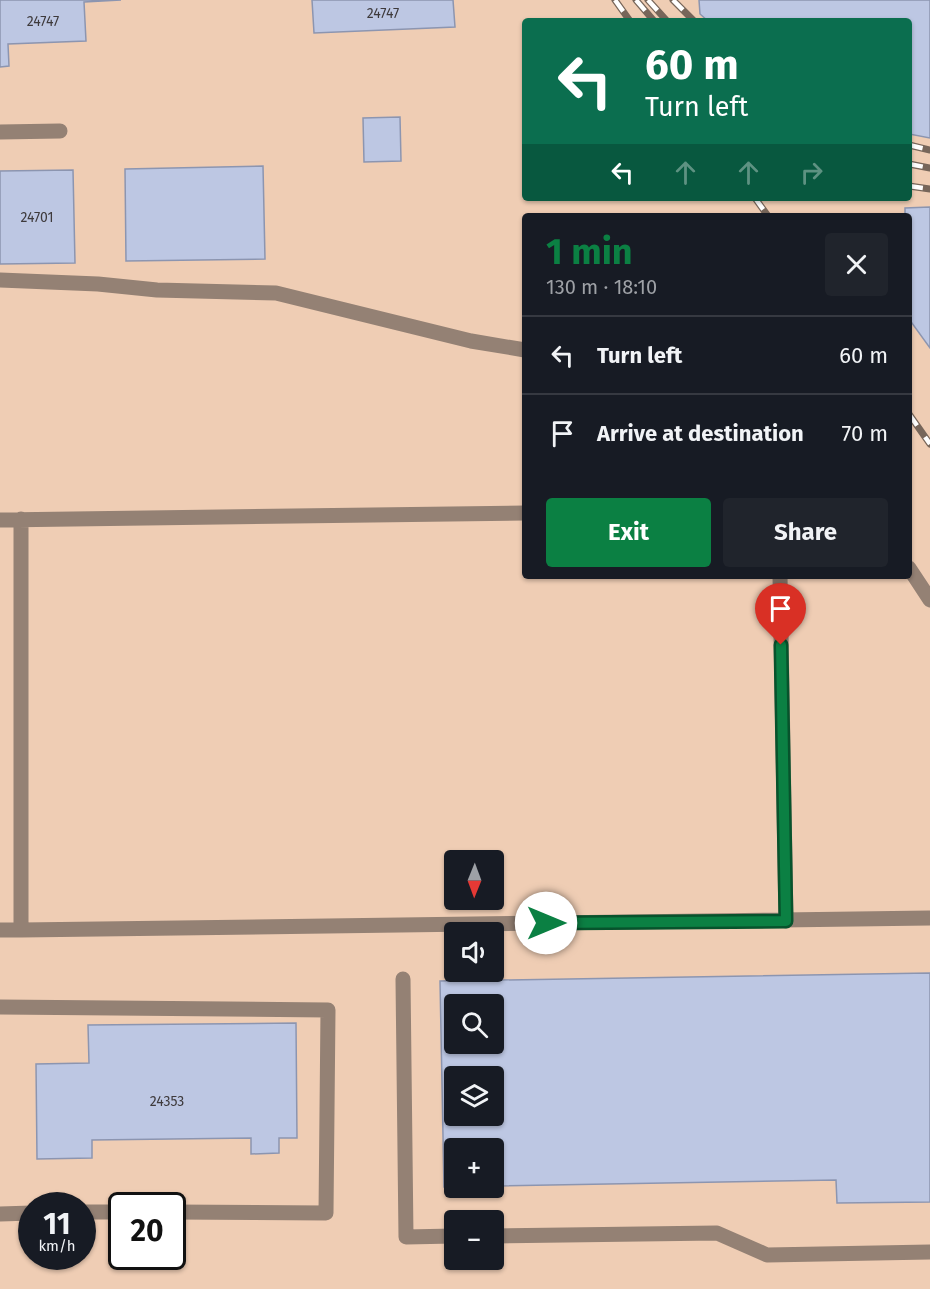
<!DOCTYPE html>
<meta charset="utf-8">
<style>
body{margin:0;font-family:"Fira Sans",sans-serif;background:#20242c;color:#f1f3f6;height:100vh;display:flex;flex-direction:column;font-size:22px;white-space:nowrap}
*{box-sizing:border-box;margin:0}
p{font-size:20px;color:#9ea1a6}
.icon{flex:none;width:33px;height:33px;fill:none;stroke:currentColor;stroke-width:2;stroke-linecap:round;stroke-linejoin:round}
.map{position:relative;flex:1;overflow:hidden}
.sheet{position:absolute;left:522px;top:213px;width:390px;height:366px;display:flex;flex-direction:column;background:#171b24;border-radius:6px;box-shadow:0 2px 4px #0004}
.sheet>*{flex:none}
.banner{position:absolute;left:522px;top:18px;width:390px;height:183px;border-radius:6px;box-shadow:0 2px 4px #0004;background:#0b6e4f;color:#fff;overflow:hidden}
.needle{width:39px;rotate:181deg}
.controls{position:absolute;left:444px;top:850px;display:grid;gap:12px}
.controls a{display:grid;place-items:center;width:60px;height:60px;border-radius:6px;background:#171b24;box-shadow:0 2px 4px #0004;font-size:30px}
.speed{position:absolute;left:18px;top:1192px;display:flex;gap:12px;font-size:30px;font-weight:700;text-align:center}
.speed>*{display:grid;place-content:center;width:78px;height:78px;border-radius:50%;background:#171b24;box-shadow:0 2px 4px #0004;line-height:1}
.speed small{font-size:15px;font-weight:400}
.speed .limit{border:3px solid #111;border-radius:9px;background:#fff;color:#111}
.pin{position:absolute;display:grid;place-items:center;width:51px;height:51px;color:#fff;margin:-62px -26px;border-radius:50% 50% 50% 0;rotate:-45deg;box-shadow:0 0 6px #0007}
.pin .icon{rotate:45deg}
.me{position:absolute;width:66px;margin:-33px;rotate:90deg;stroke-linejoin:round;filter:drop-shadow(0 0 4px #0008)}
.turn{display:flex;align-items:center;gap:21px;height:126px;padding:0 24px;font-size:27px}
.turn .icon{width:78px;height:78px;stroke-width:2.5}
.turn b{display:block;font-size:42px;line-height:51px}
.lanes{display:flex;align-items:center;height:57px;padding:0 24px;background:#0003;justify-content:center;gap:30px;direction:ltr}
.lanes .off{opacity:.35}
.round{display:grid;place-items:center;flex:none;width:63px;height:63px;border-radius:6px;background:#20242c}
.head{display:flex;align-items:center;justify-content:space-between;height:102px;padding:0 24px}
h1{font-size:36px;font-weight:700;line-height:45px;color:#0b8043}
.cta{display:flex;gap:12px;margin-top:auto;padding:12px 24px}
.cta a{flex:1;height:69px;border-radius:6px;background:#0b8043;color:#fff;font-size:24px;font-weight:700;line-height:69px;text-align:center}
.cta a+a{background:#20242c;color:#f1f3f6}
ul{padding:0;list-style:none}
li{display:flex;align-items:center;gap:18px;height:78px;padding:0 24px;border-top:2px solid #363941}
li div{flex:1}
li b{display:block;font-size:22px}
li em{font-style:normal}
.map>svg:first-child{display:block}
</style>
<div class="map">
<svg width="930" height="1289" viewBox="0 0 930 1289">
<rect width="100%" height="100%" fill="#f6dac6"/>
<path fill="#efcdb4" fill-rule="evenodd" d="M0 0H930V1289H0ZM525 21H909V198H525ZM525 216H909V576H525ZM454 861H494V900H454ZM454 933H494V972H454ZM454 1005H494V1044H454ZM454 1077H494V1116H454ZM454 1149H494V1188H454ZM32 1206H82V1257H32ZM122 1206H172V1257H122ZM454 1221H494V1260H454Z"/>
<path fill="#bdc7e3" stroke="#8c95b0" stroke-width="1.5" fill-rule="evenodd" d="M0 0H121L84 2 86 41 8 44 9 66 0 67Z
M312 0H453L455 27 314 33Z
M699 0H930V138L909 134V21H708L700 14Z
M400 117 401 161 364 162 363 118Z
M263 166 265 259 126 261 125 169Z
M73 170 75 263 0 264V171Z
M930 207V348L909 319V216H905V208Z
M930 973V1202L837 1203 836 1180 494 1186V1149H454V1186L444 1187 440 981ZM454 1005H494V1044H454ZM454 1077H494V1116H454Z
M296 1023 297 1138H279V1153L251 1154V1138L92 1140V1158L37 1159 36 1064 89 1063 88 1025Z"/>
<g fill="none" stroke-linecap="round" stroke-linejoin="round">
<path stroke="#948174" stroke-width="15" d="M0 132 60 131
M0 280 98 284 157 290 276 293 471 341 525 350
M0 520 525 513
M909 568 930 600
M780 576 786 921
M0 930H21V519
M21 930 930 918
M403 979 406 1237 454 1236
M0 1007 328 1010 326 1213 172 1212
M82 1212H122
M0 1214 32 1213
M494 1236 717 1233 767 1255 930 1252"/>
<defs>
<path id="rail" d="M615 0 630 21
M636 0 654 21
M648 0 667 21
M673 0 694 21
M909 145 930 150
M909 164 930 168
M909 186 930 189
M755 198 768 216
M909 414 930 444"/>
</defs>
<use href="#rail" stroke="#77665a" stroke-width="7"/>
<use href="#rail" stroke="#fff" stroke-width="4.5" stroke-dasharray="14" stroke-linecap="butt"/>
</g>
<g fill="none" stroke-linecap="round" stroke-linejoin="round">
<defs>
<path id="route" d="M546 923 786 921 781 645"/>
</defs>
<use href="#route" stroke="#07532c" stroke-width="15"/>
<use href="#route" stroke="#0b8043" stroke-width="10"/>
</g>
<g text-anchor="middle" stroke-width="4.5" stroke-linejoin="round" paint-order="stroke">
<g font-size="14" fill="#3e3a3c">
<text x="383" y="18">24747</text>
<text x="43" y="26">24747</text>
<text x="37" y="222">24701</text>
<text x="167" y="1106">24353</text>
</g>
</g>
</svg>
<div class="controls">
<a><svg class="needle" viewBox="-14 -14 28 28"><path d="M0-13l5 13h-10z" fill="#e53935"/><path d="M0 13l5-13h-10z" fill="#9ea1a6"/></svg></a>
<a><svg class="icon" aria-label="sound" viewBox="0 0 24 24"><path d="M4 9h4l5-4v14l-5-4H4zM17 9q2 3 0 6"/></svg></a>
<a><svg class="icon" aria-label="search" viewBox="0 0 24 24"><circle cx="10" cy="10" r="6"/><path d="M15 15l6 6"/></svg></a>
<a><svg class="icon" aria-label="layers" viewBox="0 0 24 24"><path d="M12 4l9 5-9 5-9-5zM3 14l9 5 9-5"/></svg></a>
<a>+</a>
<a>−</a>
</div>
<div class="speed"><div>11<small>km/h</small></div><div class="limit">20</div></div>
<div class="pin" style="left:781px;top:645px;background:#d93025"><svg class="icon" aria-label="arrive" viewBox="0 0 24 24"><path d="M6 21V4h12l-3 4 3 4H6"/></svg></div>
<svg class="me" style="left:546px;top:923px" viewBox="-20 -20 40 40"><circle r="19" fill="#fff"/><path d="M0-13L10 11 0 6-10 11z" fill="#0b8043"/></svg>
<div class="banner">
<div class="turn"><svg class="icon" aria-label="left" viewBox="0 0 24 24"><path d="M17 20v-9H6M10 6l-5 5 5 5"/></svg><div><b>60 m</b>Turn left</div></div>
<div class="lanes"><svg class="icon" aria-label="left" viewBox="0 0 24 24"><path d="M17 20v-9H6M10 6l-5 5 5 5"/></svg><svg class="icon off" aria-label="ahead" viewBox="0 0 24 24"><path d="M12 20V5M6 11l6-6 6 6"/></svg><svg class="icon off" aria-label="ahead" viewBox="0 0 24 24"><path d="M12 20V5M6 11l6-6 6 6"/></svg><svg class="icon off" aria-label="right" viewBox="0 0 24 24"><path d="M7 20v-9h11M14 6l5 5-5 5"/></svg></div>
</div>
<section class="sheet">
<div class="head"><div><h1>1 min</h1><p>130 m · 18:10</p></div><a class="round"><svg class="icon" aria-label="close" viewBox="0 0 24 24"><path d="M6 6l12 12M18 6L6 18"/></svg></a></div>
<ul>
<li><svg class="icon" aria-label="left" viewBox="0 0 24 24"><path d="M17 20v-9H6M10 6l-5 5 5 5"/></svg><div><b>Turn left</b></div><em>60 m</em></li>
<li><svg class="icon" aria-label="arrive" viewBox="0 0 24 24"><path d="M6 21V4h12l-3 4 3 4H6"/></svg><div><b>Arrive at destination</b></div><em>70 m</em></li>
</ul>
<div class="cta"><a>Exit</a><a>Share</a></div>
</section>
</div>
